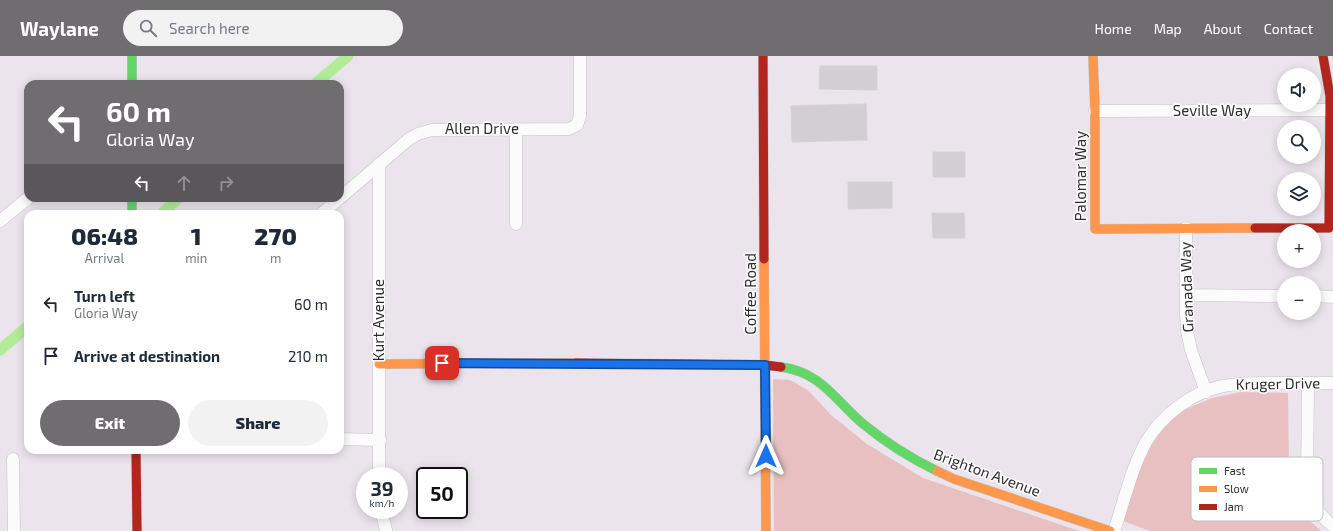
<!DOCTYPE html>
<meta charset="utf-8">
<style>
body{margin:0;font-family:"Exo 2",sans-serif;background:#f2f2f3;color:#1f2937;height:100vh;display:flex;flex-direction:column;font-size:15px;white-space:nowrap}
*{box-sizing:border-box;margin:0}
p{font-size:13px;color:#747a83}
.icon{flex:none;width:22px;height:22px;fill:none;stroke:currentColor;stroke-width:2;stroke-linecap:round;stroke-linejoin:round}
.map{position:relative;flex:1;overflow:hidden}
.panel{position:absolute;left:24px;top:154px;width:320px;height:244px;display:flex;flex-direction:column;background:#fff;border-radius:12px;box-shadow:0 2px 10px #0003}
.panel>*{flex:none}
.hud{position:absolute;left:24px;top:24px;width:320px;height:122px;border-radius:12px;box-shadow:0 2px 10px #0003;background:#706d70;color:#fff;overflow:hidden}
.tools{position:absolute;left:1277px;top:12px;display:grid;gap:8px}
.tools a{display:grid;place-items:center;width:44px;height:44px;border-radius:50%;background:#fff;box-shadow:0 2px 10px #0003;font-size:20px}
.speed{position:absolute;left:356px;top:411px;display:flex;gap:8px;font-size:20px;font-weight:700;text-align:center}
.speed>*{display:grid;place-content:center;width:52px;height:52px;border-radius:50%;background:#fff;box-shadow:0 2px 10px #0003;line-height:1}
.speed small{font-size:10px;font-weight:400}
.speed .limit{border:2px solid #111;border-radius:6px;background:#fff;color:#111}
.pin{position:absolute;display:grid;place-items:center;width:34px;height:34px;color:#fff;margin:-17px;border-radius:8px;box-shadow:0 2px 6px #0006}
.me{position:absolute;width:44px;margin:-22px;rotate:0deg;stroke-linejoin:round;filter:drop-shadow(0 0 3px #0008)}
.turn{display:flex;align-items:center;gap:14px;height:84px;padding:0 16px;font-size:18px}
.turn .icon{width:52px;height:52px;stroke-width:2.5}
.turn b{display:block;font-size:28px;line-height:34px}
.lanes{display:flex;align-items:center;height:38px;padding:0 16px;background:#0003;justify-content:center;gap:20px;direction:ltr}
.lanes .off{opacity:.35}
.eta{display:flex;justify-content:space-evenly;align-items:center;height:68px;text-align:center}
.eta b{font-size:24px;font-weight:800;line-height:28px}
.button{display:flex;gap:8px;margin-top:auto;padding:8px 16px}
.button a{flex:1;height:46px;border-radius:24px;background:#706d70;color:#fff;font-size:16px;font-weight:800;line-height:46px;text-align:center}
.button a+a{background:#f2f2f3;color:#1f2937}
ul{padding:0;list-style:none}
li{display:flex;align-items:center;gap:12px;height:52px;padding:0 16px}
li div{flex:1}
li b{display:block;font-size:15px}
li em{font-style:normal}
header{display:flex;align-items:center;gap:24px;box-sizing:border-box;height:56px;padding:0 20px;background:#706d70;color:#fff}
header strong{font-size:19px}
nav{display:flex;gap:22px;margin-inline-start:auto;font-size:14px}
.search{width:280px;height:36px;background:#f2f2f3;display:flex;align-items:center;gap:10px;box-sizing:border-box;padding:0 14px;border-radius:22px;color:#747a83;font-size:15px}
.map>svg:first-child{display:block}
</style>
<header>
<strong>Waylane</strong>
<div class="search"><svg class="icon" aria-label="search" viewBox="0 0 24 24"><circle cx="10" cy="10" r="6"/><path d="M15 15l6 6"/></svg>Search here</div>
<nav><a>Home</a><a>Map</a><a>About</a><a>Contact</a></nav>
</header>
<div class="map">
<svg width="1333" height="475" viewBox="0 0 1333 475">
<rect width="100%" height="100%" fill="#ebe4ec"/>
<path fill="#e8c0c1" d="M773 323 790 324 809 335 831 359 867 388 923 422 1079 475H774Z
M1241 336 1288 337 1289 415 1295 445 1308 463 1321 475H1150L1123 465 1145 395 1161 369 1184 354 1212 342Z"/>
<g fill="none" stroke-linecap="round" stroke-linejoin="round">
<path stroke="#b2ec98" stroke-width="11" d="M315 28 348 0
M161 158 179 142
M0 294 28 270"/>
</g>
<path fill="#d3ced4" stroke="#d6d0d6" d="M820 10H877V34L819 33Z
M866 48 867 84 792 86 791 50Z
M933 96H965V121H933Z
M848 126H892V152L848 153Z
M932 157H964L965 182H933Z"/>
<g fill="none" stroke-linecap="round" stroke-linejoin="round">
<defs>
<path id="street" d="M1095 55 1330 54
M516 74V168
M379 108V420
M340 142 409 83 418 78 432 74 569 73 577 69 580 60V0
M321 158 340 142
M0 165 28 142
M1186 172V258L1187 275 1191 294 1206 336
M1186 239 1284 240
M1314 240 1333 241
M1308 327 1307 429C1311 447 1318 458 1333 470
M340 383 380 384
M13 403 14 475
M381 454 386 474
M1114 475C1124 446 1131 413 1146 386 1162 359 1192 336 1223 330 1239 327 1256 327 1272 327 1292 327 1313 327 1333 327"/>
<path id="fast" d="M132 0V28
M132 142V158
M781 311C821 316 835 344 862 367 885 386 910 402 937 415"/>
<path id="slow" d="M1093 0 1095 55V173L1255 172
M764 203 766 475
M379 308 576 307
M937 415 954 423 1110 475"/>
<path id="jam" d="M763 0 764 203
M1255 172H1329L1330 40 1323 0
M576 307 765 309 781 311
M136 394 137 475"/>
</defs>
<use href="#street" stroke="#c3c2c4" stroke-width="13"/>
<use href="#fast" stroke="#c3c2c4" stroke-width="10"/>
<use href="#slow" stroke="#c3c2c4" stroke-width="10"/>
<use href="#jam" stroke="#c3c2c4" stroke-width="10"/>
<use href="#street" stroke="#fcfbfc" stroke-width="12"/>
<use href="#fast" stroke="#63d668" stroke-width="9"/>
<use href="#slow" stroke="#ff974d" stroke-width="9"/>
<use href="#jam" stroke="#b3261e" stroke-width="9"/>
</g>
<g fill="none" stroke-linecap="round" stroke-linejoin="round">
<defs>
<path id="route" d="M442 307 765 309 766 400"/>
</defs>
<use href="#route" stroke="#114b97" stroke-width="10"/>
<use href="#route" stroke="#1a73e8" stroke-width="7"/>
</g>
<g text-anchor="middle" stroke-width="3" stroke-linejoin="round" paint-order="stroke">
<g font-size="15" fill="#2d2d2d" stroke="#fff">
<text x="1212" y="60">Seville Way</text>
<text x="482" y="78">Allen Drive</text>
<text transform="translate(1081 120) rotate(-90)" y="5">Palomar Way</text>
<text transform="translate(1187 231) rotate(-92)" y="5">Granada Way</text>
<text transform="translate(751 238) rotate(-90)" y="5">Coffee Road</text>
<text transform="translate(379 264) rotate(-90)" y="5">Kurt Avenue</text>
<text transform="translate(1278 328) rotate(-1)" y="5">Kruger Drive</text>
<text transform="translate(987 417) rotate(20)" y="5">Brighton Avenue</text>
</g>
</g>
<rect x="1191" y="401" width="132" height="64" rx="6" fill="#fff" stroke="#c0c0c0" stroke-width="1"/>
<rect x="1199" y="412" width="18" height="6" fill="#63d668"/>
<rect x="1199" y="430" width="18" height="6" fill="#ff974d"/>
<rect x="1199" y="448" width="18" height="6" fill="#b3261e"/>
<g font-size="11" fill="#2d2d2d">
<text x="1224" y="419">Fast</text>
<text x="1224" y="437">Slow</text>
<text x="1224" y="455">Jam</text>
</g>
</svg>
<div class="tools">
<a><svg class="icon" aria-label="sound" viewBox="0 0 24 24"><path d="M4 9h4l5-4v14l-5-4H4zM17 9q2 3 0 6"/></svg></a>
<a><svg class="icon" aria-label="search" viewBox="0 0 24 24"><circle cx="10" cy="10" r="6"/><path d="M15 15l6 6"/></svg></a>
<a><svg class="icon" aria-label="layers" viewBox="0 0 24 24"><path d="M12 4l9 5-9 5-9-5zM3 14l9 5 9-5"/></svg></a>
<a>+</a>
<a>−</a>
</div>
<div class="speed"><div>39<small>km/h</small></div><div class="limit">50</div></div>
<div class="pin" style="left:442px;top:307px;background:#d93025"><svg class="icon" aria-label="arrive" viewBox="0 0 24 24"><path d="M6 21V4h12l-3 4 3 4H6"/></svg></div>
<svg class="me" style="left:766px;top:400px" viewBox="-20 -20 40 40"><path d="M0-17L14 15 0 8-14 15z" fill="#1a73e8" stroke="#fff" stroke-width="4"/></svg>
<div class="hud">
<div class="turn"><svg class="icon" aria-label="left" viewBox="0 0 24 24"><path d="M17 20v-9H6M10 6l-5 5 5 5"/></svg><div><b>60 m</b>Gloria Way</div></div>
<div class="lanes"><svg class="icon" aria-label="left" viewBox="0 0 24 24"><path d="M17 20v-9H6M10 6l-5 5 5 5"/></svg><svg class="icon off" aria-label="ahead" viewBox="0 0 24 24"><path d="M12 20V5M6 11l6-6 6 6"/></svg><svg class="icon off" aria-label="right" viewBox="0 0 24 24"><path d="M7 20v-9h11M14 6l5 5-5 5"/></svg></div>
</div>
<section class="panel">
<div class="eta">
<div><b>06:48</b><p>Arrival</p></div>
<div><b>1</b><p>min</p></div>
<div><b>270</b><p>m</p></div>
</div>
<ul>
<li><svg class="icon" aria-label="left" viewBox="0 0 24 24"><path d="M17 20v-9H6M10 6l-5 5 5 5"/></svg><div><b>Turn left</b><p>Gloria Way</p></div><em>60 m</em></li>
<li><svg class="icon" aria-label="arrive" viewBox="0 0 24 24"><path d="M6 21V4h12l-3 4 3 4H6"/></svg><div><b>Arrive at destination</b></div><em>210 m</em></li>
</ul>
<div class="button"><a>Exit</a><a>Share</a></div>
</section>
</div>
